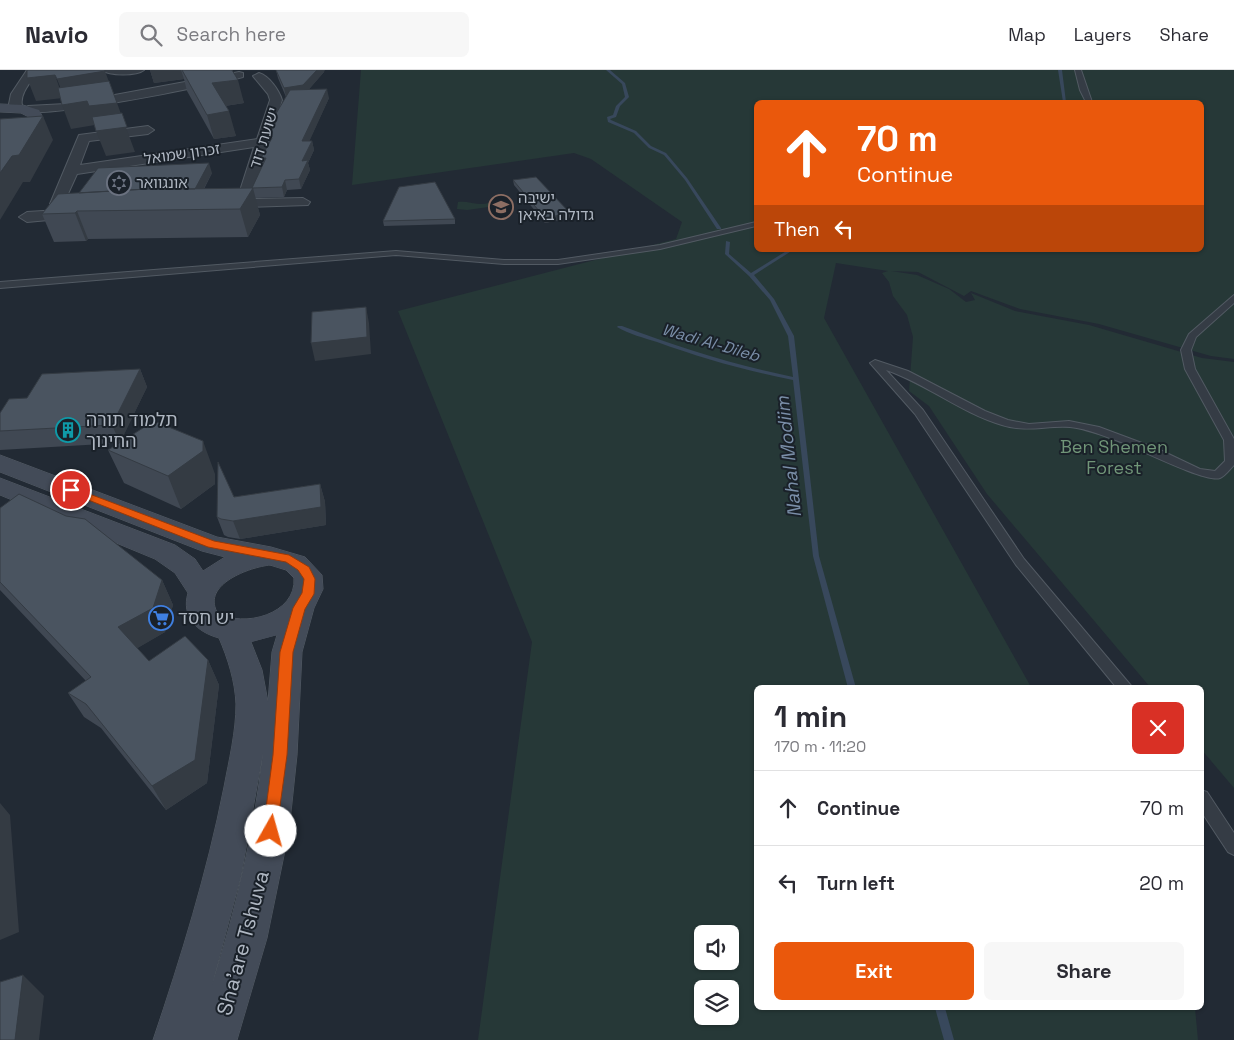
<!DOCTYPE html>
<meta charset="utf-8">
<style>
body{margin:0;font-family:"Space Grotesk","Noto Sans Hebrew",sans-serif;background:#f7f7f7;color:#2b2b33;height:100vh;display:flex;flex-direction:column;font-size:19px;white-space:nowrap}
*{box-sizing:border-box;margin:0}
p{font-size:16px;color:#7c7c81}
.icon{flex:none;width:28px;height:28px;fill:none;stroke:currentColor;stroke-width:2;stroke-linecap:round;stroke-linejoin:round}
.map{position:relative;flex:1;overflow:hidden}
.drawer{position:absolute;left:754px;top:615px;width:450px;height:325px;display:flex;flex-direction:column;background:#fff;border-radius:8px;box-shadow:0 1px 4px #0004}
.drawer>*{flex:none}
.top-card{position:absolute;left:754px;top:30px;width:450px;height:152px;border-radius:8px;box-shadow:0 1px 4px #0004;background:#ea580c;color:#fff;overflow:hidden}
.controls{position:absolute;left:694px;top:855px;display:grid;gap:10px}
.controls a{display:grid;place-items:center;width:45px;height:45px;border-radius:8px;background:#fff;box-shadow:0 1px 4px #0004;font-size:25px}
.pin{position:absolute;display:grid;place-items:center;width:42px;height:42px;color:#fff;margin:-21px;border:2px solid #fff;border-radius:50%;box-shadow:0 1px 5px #0007}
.me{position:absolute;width:55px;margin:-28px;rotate:7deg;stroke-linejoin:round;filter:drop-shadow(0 0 4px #0008)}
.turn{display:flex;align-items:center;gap:18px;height:105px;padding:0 20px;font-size:22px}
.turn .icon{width:65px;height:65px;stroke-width:2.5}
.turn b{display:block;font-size:35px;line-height:42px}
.then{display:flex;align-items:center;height:48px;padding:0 20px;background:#0003;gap:10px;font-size:19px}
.round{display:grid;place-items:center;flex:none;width:52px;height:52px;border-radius:8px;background:#f7f7f7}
.headline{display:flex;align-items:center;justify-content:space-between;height:85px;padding:0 20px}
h1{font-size:30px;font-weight:700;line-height:38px}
.button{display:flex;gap:10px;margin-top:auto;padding:10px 20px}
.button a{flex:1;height:58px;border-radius:8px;background:#ea580c;color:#fff;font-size:20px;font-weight:700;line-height:58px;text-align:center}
.button a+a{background:#f7f7f7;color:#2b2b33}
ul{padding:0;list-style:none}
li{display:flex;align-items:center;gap:15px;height:75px;padding:0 20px;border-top:1px solid #e1e1e2}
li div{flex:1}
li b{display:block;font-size:19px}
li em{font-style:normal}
header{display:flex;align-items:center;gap:30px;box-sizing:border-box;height:70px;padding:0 25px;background:#fff;border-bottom:1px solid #e1e1e2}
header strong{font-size:24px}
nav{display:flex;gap:28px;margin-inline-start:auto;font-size:18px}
.search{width:350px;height:45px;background:#f7f7f7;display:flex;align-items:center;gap:12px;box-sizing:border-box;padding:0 18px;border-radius:8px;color:#7c7c81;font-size:19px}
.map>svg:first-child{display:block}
</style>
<header>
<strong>Navio</strong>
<div class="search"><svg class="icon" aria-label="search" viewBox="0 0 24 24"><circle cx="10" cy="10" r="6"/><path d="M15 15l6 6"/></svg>Search here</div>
<nav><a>Map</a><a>Layers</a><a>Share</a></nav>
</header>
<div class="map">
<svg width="1234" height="970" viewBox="0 0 1234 970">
<rect width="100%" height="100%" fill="#222a34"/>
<path fill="#263837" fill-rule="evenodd" d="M361 0H1234V289L1211 286 1099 254 1020 239 971 221 964 226 918 202 891 201 917 205 949 219 966 232 975 230 971 223 1015 241 1089 255 1202 288 1234 292V718L1201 679V618L1150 617 987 424 929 336 909 321 913 267 907 245 893 226 889 212 882 203 888 201 836 193 824 248 1031 617 756 618V938H1195L1198 970H478L532 572 398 241 676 169 682 152 591 89 574 83 352 115ZM756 32H1201V180H756ZM702 864H730V891H702ZM702 919H730V946H702Z
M498 125H504L509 134 467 140 457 139 458 132C468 130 483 138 492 131 494 130 495 127 498 125Z"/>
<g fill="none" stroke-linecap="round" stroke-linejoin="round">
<path fill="#38485c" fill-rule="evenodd" d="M606 0H610L625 13 629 27 620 36 616 47 610 49 611 50 636 61 651 76 666 83 687 108 721 158V159H717L685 110 664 85 649 78 634 63 608 52 607 47 613 45 616 36 625 27 622 14Z
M1058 0H1062L1066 32H1063Z
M726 171 730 172 729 184 751 203 788 180H793L754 205 774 229 794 266 819 486 856 618H848L813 486 793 310C747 301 701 288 657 272 644 268 629 264 617 257L618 256H622C678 277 734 295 793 307L788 266 770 230 749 206 725 184Z
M935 938H945L954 970H944Z"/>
<defs>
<path id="lane" d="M1075 0H1081L1092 32H1086L1080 20Z
M756 152V156L660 179 558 194H504L396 185 0 218V212L396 181 504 190H558L660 175Z
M1234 225V233L1196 267 1191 280 1195 299 1234 369V395C1230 399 1225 406 1220 408 1206 413 1139 379 1121 372 1104 366 1088 359 1070 357 1047 355 1027 363 1002 355 961 343 927 314 886 300L923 340 1024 489 1133 618H1117L1016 495 915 344 870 293 875 290 908 301 985 341 1008 350 1029 354 1069 351 1099 357 1158 379 1200 399 1215 401 1225 391 1224 370 1185 299 1181 280 1189 264Z
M1201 720 1207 722 1234 763V785L1228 782 1201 741Z"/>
<path id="street" d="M27 0H39C32 10 17 26 23 38L21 41H13L9 34 11 24Z
M102 0H144C137 6 109 6 102 0Z
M239 2 243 3V7C217 14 33 52 22 40L28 36 66 34Z
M259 3C269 6 279 20 282 30L252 129 303 128 310 132 308 135 218 138 216 135 218 132 237 130 254 77 77 104 62 137 57 138 50 134 79 65 148 56 154 60 148 64 89 71 80 95 257 69 270 30 268 24 253 6Z
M76 139 81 141 84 144 81 147 27 152 19 147 27 142Z"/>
<path id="secondary" d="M0 34 23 35 39 40 43 48 25 61 0 68V59L15 55 29 47 21 43 0 42Z
M0 385 217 467 271 477 305 487 322 505 323 519 314 538 302 582 297 685 289 761 267 868 237 970H153C181 887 207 803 224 717 229 690 236 662 236 634 235 611 228 589 219 568 197 562 181 547 188 523L175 503 155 489 0 425V408L175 475 195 489 203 501 225 487 202 481 0 402ZM270 495 286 500 294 508C297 544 243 559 217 542 202 514 250 497 270 495ZM277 565 272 582 268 632 262 600 251 572ZM263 683C254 762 236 839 212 915L241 806Z"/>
</defs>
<use href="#lane" stroke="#525a63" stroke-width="2"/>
<use href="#street" stroke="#525a63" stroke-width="2"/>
<use href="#secondary" stroke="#525a63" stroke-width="1"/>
<use href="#lane" fill="#353c45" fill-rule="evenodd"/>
<use href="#street" fill="#353c45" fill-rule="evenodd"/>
<use href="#secondary" fill="#434b58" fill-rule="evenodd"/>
</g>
<path fill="#404853" d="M150 0H232L244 33 225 36 236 66 214 69 187 21 184 9 154 13Z
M276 0 324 2 309 19 329 28 309 71H312L314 80 308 93 310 100 301 119 287 120 284 127 255 128 260 145 248 167 88 169 86 171 54 172 42 144 79 123 212 103 204 119 252 118 263 95 261 88 269 74 267 68 274 56 273 51 286 27 278 8Z
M513 110 570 143V148L545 153 514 115Z
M455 149V154L384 156 383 151Z
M140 299 147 317 120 372 215 404V414L181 439 124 413 108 380 120 373 0 380V343L27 328Z
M320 414 325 432 326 455 240 469 228 467 224 465 217 447 234 427Z
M0 438 162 510 173 535 165 562 137 578 149 591 208 590 219 615 207 713 166 740 101 658 84 647 68 623 86 611 0 520Z"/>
<path fill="#343b43" d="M150 0H181L184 9 154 13Z
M317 0H325L324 2 305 24 286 27 284 18Z
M105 1 113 23 66 32 57 9Z
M55 5 63 28 36 31 27 8Z
M238 10 244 33 218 37 212 13Z
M327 19 329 28 305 81 302 71Z
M87 31 117 33 135 82 106 86 96 61 95 55 71 59 62 35Z
M229 41 236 66 214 69 207 45Z
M43 46 53 70 30 112H23L0 150V103L12 86Z
M312 71 314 80 308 93 310 100 301 119 299 109 302 91Z
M209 93 212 103 197 131 194 121Z
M285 110 287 120 284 127 282 117Z
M253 118 260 145 248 167 240 139Z
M77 141 88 169 86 171 75 143Z
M570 143V148L545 153V148Z
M366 237 369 253 371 284 315 291 311 273Z
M140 299 147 317 120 373 112 355Z
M203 371 215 404V414L181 439 168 406Z
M320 414 325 432 326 455 240 469 233 451Z
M162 510 173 535 165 562 131 582 118 557Z
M208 590 219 615 207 713 166 740 152 716Z
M0 733 10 745 19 862 0 870Z
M23 905 44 926 39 970H15Z"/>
<path fill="#4a5460" stroke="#343b43" d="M27 0H105V1L57 9 55 5 27 8Z
M182 0H232L238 10 212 13 229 41 207 45Z
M276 0H317L303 15 284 18Z
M109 11 117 33 89 36 87 31 62 35 58 18Z
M327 19 302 71H312L302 91 308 90 299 109 285 110 282 117 252 118 266 88H261L272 68H267L277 50 273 51 274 47 290 20Z
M122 43 127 57 96 61 92 47Z
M43 46 19 85 12 86 0 103V49Z
M209 93 195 119H183L182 117 79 123 98 98Z
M536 107 570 143 545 148 513 110Z
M435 112 455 149 383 151 399 117Z
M182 117 181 119 253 118 240 139 77 141 75 143 42 144 58 124Z
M366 237 367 267 311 273 312 242Z
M140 299 112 355 0 361V343L9 329 27 328 42 304Z
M154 351 203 371V381L168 406 108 380Z
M218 392 234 427 320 414 321 437 233 451 221 449 217 447Z
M19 424 66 446 85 449 162 510 153 538 118 557 149 591 185 566 208 590 195 690 152 716 86 634 68 623 91 607 0 512V438Z
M23 905 15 970H0V912Z"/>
<path fill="#ea580c" stroke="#983908" d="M71 417 214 471 289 485 309 497 315 509 314 524 305 539 293 582 287 685 276 765 271 767 265 765 263 761 273 685 280 582 293 538 302 523 304 509 298 500 286 492 208 477 68 422V418Z"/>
<defs>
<symbol id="synagogue-ring" viewBox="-11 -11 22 22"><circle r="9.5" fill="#1a2129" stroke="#6b7280" stroke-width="1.5"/><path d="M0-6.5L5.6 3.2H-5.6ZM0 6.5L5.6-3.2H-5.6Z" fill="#6b7280"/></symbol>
<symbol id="university-ring" viewBox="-11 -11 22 22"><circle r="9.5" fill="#1a2129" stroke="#8d6e63" stroke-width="1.5"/><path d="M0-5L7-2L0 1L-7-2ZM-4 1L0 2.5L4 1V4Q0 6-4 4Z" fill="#8d6e63"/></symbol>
<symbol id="building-ring" viewBox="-11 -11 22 22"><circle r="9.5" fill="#1a2129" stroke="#0f9aa8" stroke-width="1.5"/><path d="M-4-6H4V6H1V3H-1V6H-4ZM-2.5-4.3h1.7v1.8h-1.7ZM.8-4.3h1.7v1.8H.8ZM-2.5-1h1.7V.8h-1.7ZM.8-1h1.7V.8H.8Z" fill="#0f9aa8"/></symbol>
<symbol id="supermarket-ring" viewBox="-11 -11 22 22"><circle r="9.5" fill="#1a2129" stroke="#3f7fe0" stroke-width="1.5"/><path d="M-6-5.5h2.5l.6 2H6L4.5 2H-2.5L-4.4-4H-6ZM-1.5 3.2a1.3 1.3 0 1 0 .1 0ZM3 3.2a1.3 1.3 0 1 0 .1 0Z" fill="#3f7fe0"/></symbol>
</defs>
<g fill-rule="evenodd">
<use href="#synagogue-ring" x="105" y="99" width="28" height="28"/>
<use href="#university-ring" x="487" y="123" width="28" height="28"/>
<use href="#building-ring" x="54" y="346" width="28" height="28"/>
<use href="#supermarket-ring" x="147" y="534" width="28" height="28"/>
</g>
<g text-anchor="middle" stroke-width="4" stroke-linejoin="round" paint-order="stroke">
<g font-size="15" fill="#afb7c2" stroke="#1a2129">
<text transform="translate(264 68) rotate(-72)" y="5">ישועת דוד</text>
<text transform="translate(182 84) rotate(-8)" y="5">זכרון שמואל</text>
</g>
<g font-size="15" fill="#afb7c2" stroke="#1a2129" text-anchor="start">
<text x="136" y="118">אונגוואר</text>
<text x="518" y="133">ישיבה<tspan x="518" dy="17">גדולה באיאן</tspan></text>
</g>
<g font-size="16" font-style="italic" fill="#7a8ea8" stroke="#1a2129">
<text transform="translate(711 272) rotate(16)" y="6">Wadi Al-Dileb</text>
</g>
<g font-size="18" fill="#afb7c2" stroke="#1a2129" text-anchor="start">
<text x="86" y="356">תלמוד תורה<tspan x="86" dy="21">החינוך</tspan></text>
<text x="178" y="554">יש חסד</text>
</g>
<g font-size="18" fill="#709578" stroke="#1a2129">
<text x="1114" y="383">Ben Shemen<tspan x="1114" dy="21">Forest</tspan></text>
</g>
<g font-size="19" font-style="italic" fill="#7a8ea8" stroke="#1a2129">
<text transform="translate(788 387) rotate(-96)" y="7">Nahal Modiim</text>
</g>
<g font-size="21" fill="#afb7c2" stroke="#1a2129">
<text transform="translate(243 873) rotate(-75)" y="7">Sha'are Tshuva</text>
</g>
</g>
</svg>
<div class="controls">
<a><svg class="icon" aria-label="sound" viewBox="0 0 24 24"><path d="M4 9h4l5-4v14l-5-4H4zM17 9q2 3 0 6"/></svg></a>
<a><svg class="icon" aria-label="layers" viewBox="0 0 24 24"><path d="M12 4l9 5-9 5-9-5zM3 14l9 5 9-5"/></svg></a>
</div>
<div class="pin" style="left:71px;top:420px;background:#d93025"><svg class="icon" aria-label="arrive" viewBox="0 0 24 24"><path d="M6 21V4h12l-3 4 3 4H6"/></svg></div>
<svg class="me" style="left:271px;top:761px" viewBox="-20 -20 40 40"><circle r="19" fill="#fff"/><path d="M0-13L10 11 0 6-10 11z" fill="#ea580c"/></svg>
<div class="top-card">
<div class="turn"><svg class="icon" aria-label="ahead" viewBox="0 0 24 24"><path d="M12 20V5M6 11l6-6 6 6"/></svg><div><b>70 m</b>Continue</div></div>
<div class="then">Then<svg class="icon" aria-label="left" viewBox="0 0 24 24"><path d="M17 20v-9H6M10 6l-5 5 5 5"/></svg></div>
</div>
<section class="drawer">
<div class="headline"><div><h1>1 min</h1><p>170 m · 11:20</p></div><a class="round" style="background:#d93025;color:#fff"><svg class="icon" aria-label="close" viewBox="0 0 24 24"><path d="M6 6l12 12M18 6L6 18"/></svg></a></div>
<ul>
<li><svg class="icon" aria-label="ahead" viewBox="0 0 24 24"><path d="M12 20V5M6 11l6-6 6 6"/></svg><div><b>Continue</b></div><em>70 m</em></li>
<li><svg class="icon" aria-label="left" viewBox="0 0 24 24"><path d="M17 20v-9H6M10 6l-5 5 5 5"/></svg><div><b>Turn left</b></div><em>20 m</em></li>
</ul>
<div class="button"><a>Exit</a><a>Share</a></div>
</section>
</div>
